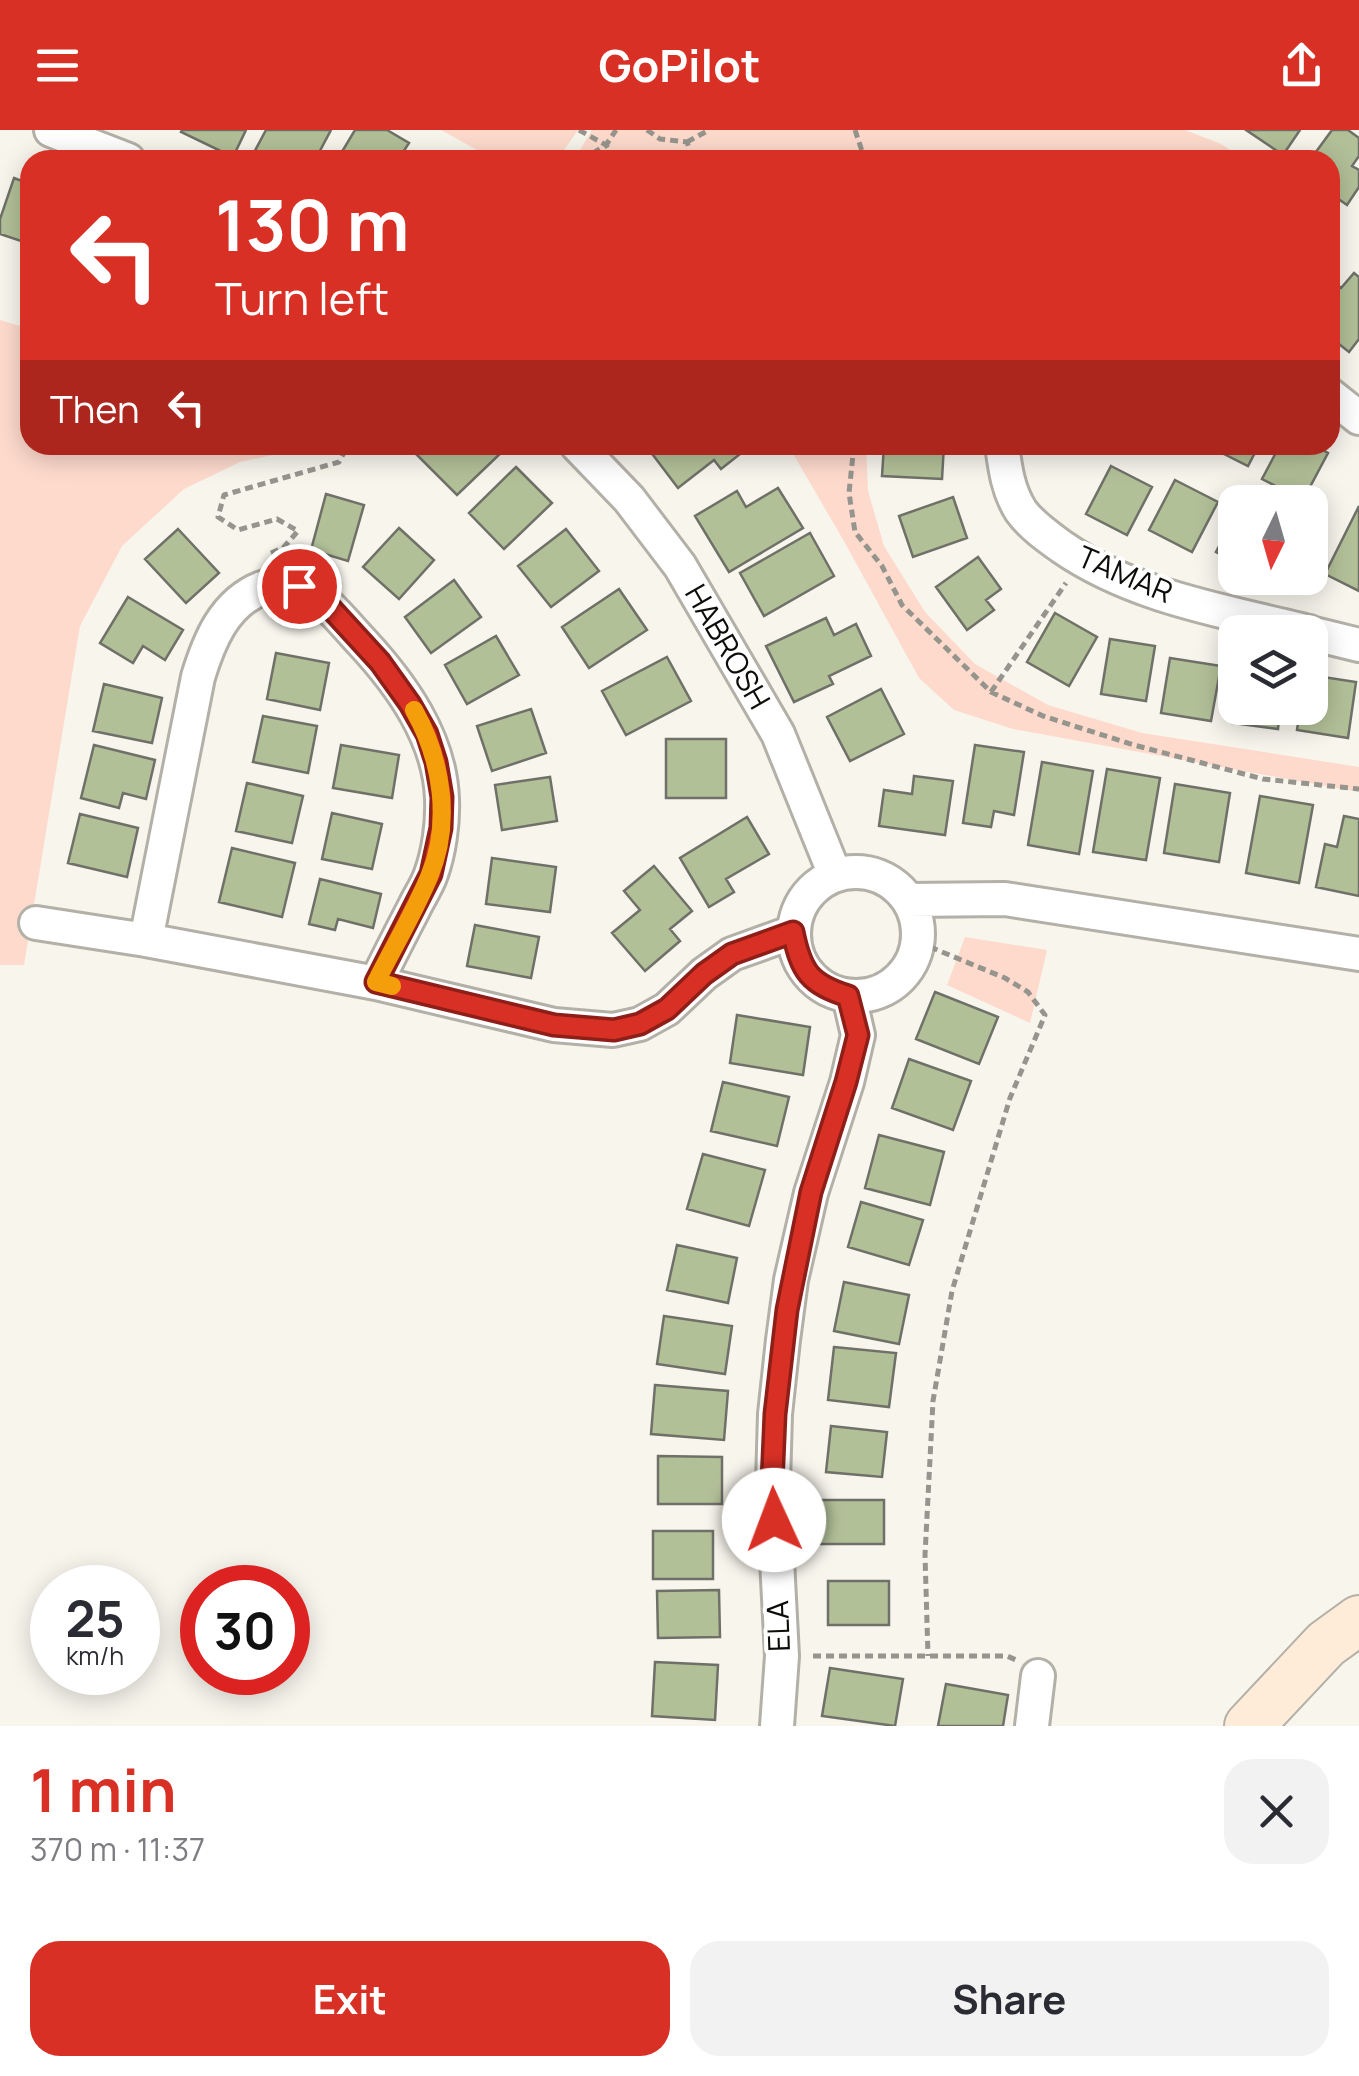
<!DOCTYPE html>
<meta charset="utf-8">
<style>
body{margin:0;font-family:Manrope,sans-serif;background:#f2f2f3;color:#2b2b33;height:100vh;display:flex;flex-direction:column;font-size:38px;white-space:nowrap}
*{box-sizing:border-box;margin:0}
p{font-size:32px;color:#7c7c81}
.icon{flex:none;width:55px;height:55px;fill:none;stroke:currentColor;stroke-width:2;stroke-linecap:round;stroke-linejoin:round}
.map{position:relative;height:1596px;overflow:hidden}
.panel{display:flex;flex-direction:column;background:#fff;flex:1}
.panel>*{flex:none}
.banner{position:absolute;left:20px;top:20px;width:1320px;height:305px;border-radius:30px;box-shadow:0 5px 25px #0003;background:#d93025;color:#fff;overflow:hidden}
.needle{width:65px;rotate:185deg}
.buttons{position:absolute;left:1218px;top:355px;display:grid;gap:20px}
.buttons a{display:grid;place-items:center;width:110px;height:110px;border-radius:20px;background:#fff;box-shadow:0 5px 25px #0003;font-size:50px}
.speed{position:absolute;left:30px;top:1435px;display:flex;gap:20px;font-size:50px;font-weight:700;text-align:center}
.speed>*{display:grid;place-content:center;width:130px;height:130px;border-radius:50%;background:#fff;box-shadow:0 5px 25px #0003;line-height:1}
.speed small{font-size:25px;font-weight:400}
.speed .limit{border:15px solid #d22;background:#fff;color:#111}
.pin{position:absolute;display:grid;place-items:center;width:85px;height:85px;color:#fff;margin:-42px;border:5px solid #fff;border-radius:50%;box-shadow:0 2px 10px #0007}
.me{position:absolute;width:110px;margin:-55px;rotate:358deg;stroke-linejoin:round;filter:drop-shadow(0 0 8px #0008)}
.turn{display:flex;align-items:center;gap:35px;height:210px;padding:0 30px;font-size:45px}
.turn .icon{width:130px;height:130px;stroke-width:2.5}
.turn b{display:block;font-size:70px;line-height:85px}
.then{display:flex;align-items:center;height:95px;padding:0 30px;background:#0003;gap:20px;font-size:38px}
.round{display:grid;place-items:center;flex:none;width:105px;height:105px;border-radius:30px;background:#f2f2f3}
.summary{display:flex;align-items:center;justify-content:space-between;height:170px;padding:0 30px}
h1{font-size:60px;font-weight:700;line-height:75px;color:#d93025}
.primary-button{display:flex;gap:20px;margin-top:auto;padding:20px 30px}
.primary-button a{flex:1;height:115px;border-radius:30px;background:#d93025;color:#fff;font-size:40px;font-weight:700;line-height:115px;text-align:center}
.primary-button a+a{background:#f2f2f3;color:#2b2b33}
header{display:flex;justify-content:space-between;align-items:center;height:130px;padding:0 30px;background:#d93025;color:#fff;font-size:45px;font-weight:700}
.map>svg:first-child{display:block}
</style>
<header><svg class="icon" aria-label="menu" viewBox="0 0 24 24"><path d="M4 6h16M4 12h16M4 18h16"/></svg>GoPilot<svg class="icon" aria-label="share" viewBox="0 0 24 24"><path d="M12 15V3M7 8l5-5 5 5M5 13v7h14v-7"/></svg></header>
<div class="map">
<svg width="1359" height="1596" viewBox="0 0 1359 1596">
<rect width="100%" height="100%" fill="#f7f5ec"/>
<path fill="#fddacc" d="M441 0H578L557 30H495Z
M592 0H1185L1221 14 1246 30H574Z
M0 190 30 199V315H319L240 332 184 359 122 416 80 496 24 835H0Z
M788 315H866L868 361 884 416 925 482 975 534 1048 575 1142 603 1359 637V662L1013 599 954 580 919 548 845 413Z
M965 807 1047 820 1030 893 947 855Z"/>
<path fill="#b2c098" stroke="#6f7169" stroke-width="2.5" d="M182 0H246L233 27 181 2Z
M266 0H331L315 30H250Z
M355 0H387L409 13 398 30H337Z
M1246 0H1300L1283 25Z
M1332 0H1348L1359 8V26L1352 36 1359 40V57L1347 75 1330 63V30H1310Z
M14 48 30 54V114L0 104V89Z
M1354 143 1359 147V209L1349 222 1330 207V149L1341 158Z
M421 315H497L503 321 457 365 414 322Z
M659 315H748L749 317 721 339 714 330 678 358 650 321Z
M884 315H944L942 349 882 346Z
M1206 315H1259L1248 336Z
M1280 315H1314L1328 323 1303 370 1262 349Z
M1111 336 1152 357 1127 405 1086 384Z
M516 337 552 373 504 419 469 383Z
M1175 350 1218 372 1192 422 1149 400Z
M778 358 803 398 729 442 695 386 737 361 746 377Z
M326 364 364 375 348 431 311 420Z
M953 367 967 408 913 427 899 386Z
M1359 376V461L1325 444Z
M1235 385V432L1216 422Z
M399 398 434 430 399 469 363 437Z
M178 399 219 443 186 473 145 429Z
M566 399 599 441 551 477 518 436Z
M810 403 834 446 764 486 740 443Z
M978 427 1001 459 986 470 994 480 967 500 936 457Z
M454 450 481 487 431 523 405 487Z
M619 459 647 500 589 538 562 497Z
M128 467 183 500 165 530 143 516 133 533 100 513Z
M1055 483 1097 507 1069 556 1027 532Z
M826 488 834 505 856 494 871 526 829 546 833 554 794 572 766 516Z
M496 506 519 545 467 574 445 535Z
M1110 509 1155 516 1146 571 1101 564Z
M276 523 329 533 320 580 267 569Z
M667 527 691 571 626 605 602 561Z
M1170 528 1221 536 1211 591 1161 583Z
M1310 545 1356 552 1348 608 1297 600 1300 578H1310Z
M104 554 162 568 152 613 93 601Z
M881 559 904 604 850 631 827 587Z
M1235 566V578H1280L1278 599 1232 593Z
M531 579 546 623 492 641 477 596Z
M263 586 317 596 308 643 253 632Z
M666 609H726V668H666Z
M94 615 155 630 146 669 123 663 119 678 81 668Z
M341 615 399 625 392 668 333 658Z
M975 615 1024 622 1014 685 994 681 991 697 963 693Z
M1042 632 1093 641 1079 724 1028 715Z
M1107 639 1160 648 1146 730 1093 722Z
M914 646 953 651 945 705 879 696 884 660 912 664Z
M550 647 557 691 502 700 495 655Z
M247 653 303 666 292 713 236 701Z
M1175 654 1230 663 1219 732 1164 723Z
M1260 666 1313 675 1299 753 1246 743Z
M332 683 382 694 372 739 322 729Z
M80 684 138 698 127 747 68 733Z
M1344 686 1359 689V766L1316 757 1325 714 1337 717Z
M747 687 769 724 726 749 734 762 709 777 680 728Z
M232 718 295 733 282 787 219 772Z
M492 728 556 737 550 782 486 774Z
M654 736 692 781 670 799 680 811 645 841 612 803 640 780 624 761Z
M320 749 381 764 373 798 338 789 335 800 309 794Z
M475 795 539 807 531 848 467 836Z
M935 862 998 887 979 934 916 909Z
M737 885 810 897 803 945 730 933Z
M909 929 971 951 953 1000 892 978Z
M723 952 789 967 777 1016 711 1001Z
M879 1005 944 1022 930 1075 865 1058Z
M703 1024 765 1040 749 1096 687 1079Z
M861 1072 923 1090 909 1135 848 1117Z
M677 1115 737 1128 728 1173 667 1160Z
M844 1152 909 1165 899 1214 834 1201Z
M664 1186 732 1196 725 1244 657 1234Z
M834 1217 896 1223 889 1277 828 1270Z
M655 1255 728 1261 724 1310 651 1304Z
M831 1296 887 1302 882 1347 826 1342Z
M658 1326 722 1327V1374H658Z
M818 1370H884V1414H819Z
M653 1401H713V1449H653Z
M828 1451H889V1495H828Z
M719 1460 720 1507 658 1508 657 1461Z
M655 1532 718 1535 715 1590 652 1586Z
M830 1538 903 1549 895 1596 822 1586Z
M946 1554 1008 1565 1003 1596H938Z"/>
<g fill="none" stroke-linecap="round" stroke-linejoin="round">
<defs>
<path id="street" d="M51 0 128 30
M1330 265 1359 288
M577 315 629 369 680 436 778 604 835 745
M1002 315C1005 338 1008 361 1021 381 1031 395 1048 407 1062 417 1134 467 1225 481 1309 502
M1310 503 1359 515
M794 804a62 62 0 1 1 124 0a62 62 0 1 1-124 0Z
M909 770 1005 769 1359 824
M36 793 146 810 376 853 554 895 613 900 640 894 667 879 704 844 732 824 793 802
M146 810 198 547C209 511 224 473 262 458 273 454 287 452 299 456 322 464 344 493 361 511 401 554 440 608 442 669 443 693 439 722 431 744 427 756 419 767 414 778 401 803 388 828 376 853
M777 1596 782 1526 773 1353 775 1284 783 1210 791 1150 811 1063 847 952 858 905 849 866
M1032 1596 1038 1546"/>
<path id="secondary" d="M1249 1596 1326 1514 1359 1490"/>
</defs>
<use href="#street" stroke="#b2b0a7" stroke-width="38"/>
<use href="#secondary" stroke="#b2b0a7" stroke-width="52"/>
<path stroke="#95948d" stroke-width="5" stroke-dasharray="8 5" stroke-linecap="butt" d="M579 0 606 15 616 30
M647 0 660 9 687 12 693 30
M855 0 865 30
M687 12 709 0
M582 30 606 15 616 0
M854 315 849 363 855 402 882 436 902 475 991 562 1043 586 1134 615 1263 649 1359 659
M271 423 283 418 298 401 277 389 238 400 218 387 224 365 339 332 348 315
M991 562 1066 453
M918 812 1005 848 1028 862 1045 885 1010 968 952 1161 933 1271 925 1425 928 1526
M813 1526H1007L1016 1530"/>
<use href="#street" stroke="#fff" stroke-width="32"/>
<use href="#secondary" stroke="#feecd8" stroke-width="48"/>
</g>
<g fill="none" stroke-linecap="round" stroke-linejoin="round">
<defs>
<path id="route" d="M299 456 325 472 380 532 410 574 427 604 436 632 442 667 441 698 431 744 376 852 554 895 614 900 640 894 667 879 704 844 732 824 793 802C801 842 810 854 848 866L858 905 846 952 811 1062 787 1180 775 1284 772 1353 774 1390"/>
</defs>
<use href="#route" stroke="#8d1f18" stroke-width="25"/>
<use href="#route" stroke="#d93025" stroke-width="18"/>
<path stroke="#f59e0b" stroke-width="18" d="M392 856 376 852C393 818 414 783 429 747 452 693 442 630 414 580"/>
</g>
<g text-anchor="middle" stroke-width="8" stroke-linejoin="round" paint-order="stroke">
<g font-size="30" fill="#0c0c09" stroke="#fff">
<text transform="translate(1125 445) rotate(23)" y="10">TAMAR</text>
<text transform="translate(727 517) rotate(60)" y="10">HABROSH</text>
<text transform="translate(779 1496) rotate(-92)" y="10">ELA</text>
</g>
</g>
</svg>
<div class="buttons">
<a><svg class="needle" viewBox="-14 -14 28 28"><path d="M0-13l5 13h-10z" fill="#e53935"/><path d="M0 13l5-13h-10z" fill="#7c7c81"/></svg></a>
<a><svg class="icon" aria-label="layers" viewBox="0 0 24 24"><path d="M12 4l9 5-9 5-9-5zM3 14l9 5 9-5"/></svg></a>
</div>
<div class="speed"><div>25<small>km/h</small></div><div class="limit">30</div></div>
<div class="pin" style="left:299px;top:456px;background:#d93025"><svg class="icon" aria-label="arrive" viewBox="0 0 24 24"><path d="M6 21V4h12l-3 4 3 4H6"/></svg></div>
<svg class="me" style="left:774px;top:1390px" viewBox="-20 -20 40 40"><circle r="19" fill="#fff"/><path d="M0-13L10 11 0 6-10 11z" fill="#d93025"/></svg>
<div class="banner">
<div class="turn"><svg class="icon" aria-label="left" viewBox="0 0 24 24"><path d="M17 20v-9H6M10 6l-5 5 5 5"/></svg><div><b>130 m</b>Turn left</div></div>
<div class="then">Then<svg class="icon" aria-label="left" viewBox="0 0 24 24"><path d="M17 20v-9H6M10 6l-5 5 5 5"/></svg></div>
</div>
</div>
<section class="panel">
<div class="summary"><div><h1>1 min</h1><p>370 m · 11:37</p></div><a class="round"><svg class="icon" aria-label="close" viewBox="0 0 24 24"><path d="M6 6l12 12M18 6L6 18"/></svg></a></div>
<div class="primary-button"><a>Exit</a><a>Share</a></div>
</section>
